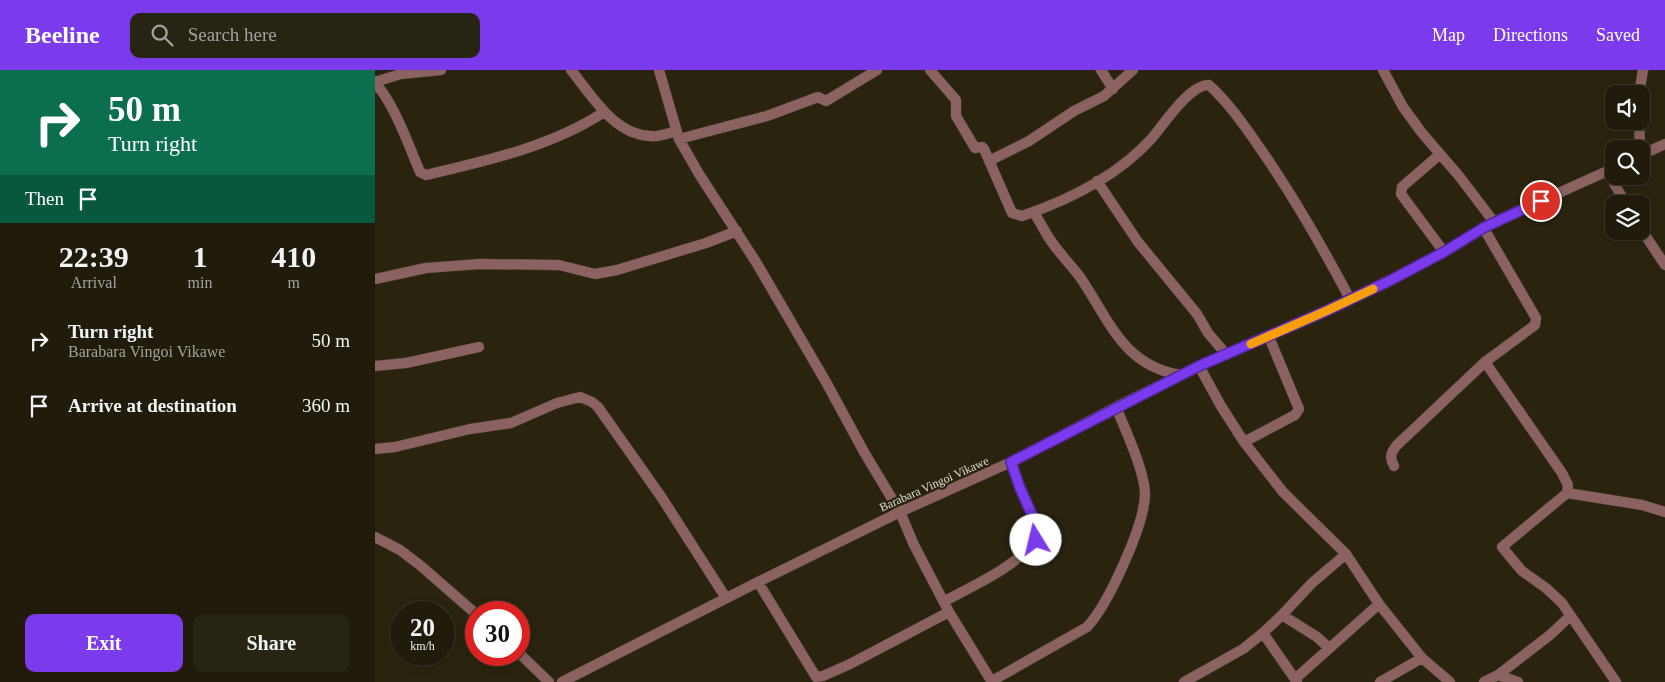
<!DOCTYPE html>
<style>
body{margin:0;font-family:Georgia,serif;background:#282414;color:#f1f3f6;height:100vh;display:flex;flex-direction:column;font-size:19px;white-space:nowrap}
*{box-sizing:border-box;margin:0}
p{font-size:16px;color:#a2a19d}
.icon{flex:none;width:28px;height:28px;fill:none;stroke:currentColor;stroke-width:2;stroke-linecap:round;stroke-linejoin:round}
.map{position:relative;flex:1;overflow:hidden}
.side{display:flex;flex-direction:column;background:#201b0b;width:375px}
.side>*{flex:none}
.hud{background:#0b6e4f;color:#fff;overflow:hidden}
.fabs{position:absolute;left:1230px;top:15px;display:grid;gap:10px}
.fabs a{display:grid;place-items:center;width:45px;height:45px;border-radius:10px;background:#201b0b;box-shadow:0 2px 8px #0003,0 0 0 1px #3d392c;font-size:25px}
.speed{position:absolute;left:15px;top:531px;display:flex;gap:10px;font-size:25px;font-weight:700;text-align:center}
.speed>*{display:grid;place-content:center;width:65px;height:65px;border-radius:50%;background:#201b0b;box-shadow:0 2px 8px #0003,0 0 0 1px #3d392c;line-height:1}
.speed small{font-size:12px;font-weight:400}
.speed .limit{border:8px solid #d22;background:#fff;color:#111}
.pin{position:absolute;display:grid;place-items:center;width:42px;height:42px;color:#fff;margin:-21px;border:2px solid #fff;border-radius:50%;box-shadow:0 1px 5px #0007}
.me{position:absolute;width:55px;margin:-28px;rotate:351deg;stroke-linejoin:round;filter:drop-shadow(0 0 4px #0008)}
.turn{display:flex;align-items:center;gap:18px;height:105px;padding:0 25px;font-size:22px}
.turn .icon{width:65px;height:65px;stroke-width:2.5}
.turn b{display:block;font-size:35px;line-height:42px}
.then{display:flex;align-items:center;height:48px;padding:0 25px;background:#0003;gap:10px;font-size:19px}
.eta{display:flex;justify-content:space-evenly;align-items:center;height:85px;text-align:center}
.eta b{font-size:30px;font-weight:700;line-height:35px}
.primary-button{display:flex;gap:10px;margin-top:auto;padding:10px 25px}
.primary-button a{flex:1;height:58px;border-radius:10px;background:#7c3aed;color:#fff;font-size:20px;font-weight:700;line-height:58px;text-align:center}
.primary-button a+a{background:#282414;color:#f1f3f6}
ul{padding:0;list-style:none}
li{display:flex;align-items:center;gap:15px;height:65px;padding:0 25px}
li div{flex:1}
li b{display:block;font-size:19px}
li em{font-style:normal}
header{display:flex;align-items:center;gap:30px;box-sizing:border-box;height:70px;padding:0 25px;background:#7c3aed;color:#fff}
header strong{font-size:24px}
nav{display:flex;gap:28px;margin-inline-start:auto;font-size:18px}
.search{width:350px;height:45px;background:#282414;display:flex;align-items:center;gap:12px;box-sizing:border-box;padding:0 18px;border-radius:10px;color:#a2a19d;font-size:19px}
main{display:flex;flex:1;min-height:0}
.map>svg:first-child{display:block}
</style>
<header>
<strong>Beeline</strong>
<div class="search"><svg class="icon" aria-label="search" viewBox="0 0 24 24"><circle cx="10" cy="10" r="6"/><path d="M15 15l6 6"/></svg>Search here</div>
<nav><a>Map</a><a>Directions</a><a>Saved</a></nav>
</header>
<main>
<section class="side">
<div class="hud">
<div class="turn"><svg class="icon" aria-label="right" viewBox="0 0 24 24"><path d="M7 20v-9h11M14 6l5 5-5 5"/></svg><div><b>50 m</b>Turn right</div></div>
<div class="then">Then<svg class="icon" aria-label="arrive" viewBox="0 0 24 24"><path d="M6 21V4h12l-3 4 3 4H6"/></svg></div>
</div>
<div class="eta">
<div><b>22:39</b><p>Arrival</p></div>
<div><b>1</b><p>min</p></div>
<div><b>410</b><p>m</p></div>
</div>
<ul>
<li><svg class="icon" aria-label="right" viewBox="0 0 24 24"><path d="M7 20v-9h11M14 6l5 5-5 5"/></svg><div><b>Turn right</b><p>Barabara Vingoi Vikawe</p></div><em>50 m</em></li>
<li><svg class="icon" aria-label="arrive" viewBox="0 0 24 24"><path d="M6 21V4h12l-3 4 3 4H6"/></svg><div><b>Arrive at destination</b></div><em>360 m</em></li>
</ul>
<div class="primary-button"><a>Exit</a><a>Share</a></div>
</section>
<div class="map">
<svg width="1290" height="612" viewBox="0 0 1290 612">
<rect width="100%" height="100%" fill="#2a240f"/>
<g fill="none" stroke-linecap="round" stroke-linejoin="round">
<defs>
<path id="street" d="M196 0C218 27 241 69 282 66 288 65 295 63 301 61
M284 0 304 69 324 104 381 192 451 312 489 382 525 442 539 475 574 542 617 612
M555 0 581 30V46L600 78 607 77 609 79 637 143 647 146C694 130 743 106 777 68 789 54 815 14 834 15 855 34 871 58 887 81 920 129 948 178 975 229
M726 0 738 19
M1008 0 1028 37 1047 63 1084 106 1119 152
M0 12 26 4 66 0
M0 13C19 33 34 76 45 102L51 105C111 91 178 76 229 42
M1264 24 1268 0
M1264 51 1265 79
M304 69 392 46 443 27 451 31 502 0
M1064 85 1027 117 1026 124 1069 182
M1266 85 1290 74
M614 91 654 71 699 41 729 26 758 0
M1232 101 1251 134
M722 111 763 172 822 244 833 263 851 284
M659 142C664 151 669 160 674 168 683 182 695 194 705 207 734 249 747 295 805 305
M1266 159 1290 195
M0 209 51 198 105 194 184 195 220 204 242 200 331 173 362 161
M1110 292 1187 403 1193 415 1192 423 1127 477 1147 501 1171 518 1187 533 1241 612
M0 296 31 293 104 277
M824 296 846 336 869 372 908 422 971 484 1004 534 1047 588 1075 612
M869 372 920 345 924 339 894 267
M0 379 20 377 95 359 136 353 182 333 205 327 217 332 223 337 287 428 351 528
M1019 396C1014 387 1016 382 1022 375L1110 292 1160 255 1161 248 1108 157
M1192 423 1267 435 1290 442
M0 467 25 480 46 496 101 544
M383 512 441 607 448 606 475 594 574 542
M570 531C601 514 639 498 661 470L662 456 645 418 636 392
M907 545 942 567 954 578
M888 563 922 612
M144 583 174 612
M1123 605 1143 612
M920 609 1004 534
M617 611 712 557C733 535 770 454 770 424 770 402 750 359 741 337
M187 612 383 512 525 442 636 392 741 337 824 296 951 241 1016 210 1069 182 1119 152 1239 98
M809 612 868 579 888 563 907 545 937 513 971 484
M1005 612 1047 588
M1109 612 1123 605 1175 565 1195 546"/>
</defs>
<use href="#street" stroke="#47412e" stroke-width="11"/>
<use href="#street" stroke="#8c6161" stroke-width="10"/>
</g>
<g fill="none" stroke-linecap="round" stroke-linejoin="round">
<defs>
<path id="route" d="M661 470 662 456 645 418 636 392 824 296 951 241 1016 210 1069 182 1108 158 1166 131"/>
</defs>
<use href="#route" stroke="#51269a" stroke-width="12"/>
<use href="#route" stroke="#7c3aed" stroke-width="9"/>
<path stroke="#f59e0b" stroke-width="9" d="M876 274 951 241 998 219"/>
</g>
<g text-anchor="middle" stroke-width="4.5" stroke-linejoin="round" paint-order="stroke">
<g font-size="12" fill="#e0dccf" stroke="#2a240f">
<text transform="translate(559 414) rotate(-24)" y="4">Barabara Vingoi Vikawe</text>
</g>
</g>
</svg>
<div class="fabs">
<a><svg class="icon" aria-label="sound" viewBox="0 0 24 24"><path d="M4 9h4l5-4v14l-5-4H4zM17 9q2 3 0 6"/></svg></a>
<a><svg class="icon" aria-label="search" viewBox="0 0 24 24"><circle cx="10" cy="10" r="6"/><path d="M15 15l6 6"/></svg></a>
<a><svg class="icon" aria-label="layers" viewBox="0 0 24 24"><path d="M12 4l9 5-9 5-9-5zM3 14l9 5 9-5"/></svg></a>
</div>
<div class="speed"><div>20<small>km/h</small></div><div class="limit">30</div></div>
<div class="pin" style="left:1166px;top:131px;background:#d93025"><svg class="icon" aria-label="arrive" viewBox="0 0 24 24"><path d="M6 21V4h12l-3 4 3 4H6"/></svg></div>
<svg class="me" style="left:661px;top:470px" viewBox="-20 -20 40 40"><circle r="19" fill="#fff"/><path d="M0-13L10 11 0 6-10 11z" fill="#7c3aed"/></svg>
</div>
</main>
